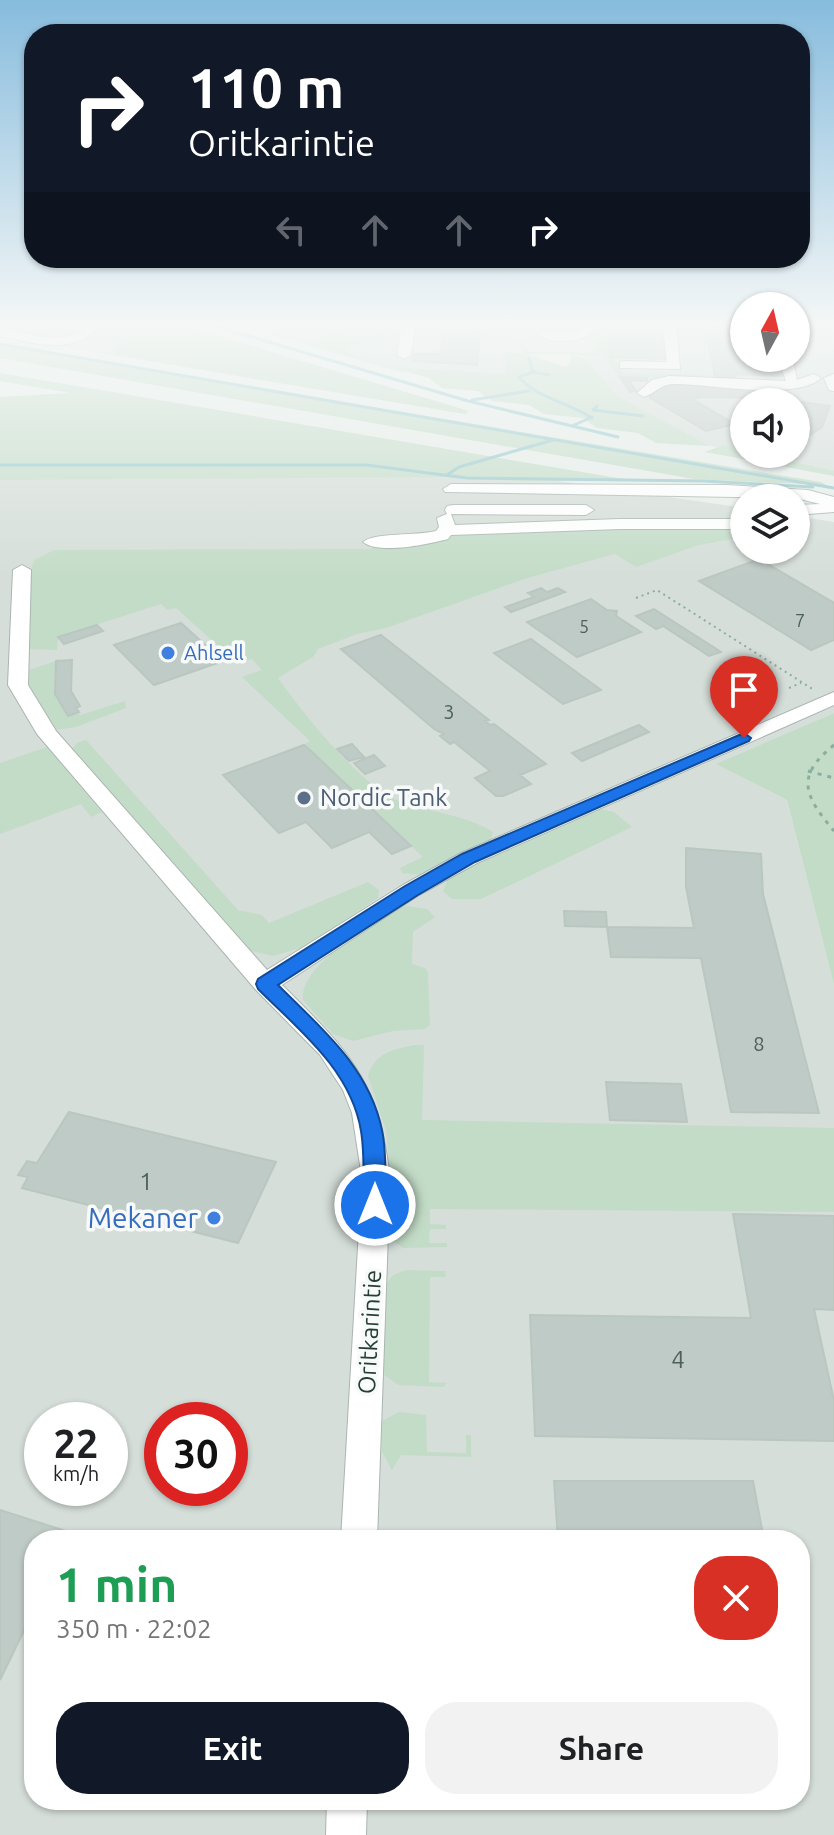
<!DOCTYPE html>
<meta charset="utf-8">
<style>
body{margin:0;font-family:Ubuntu,sans-serif;background:#f2f2f2;color:#202124;height:100vh;display:flex;flex-direction:column;font-size:30px;white-space:nowrap}
*{box-sizing:border-box;margin:0}
p{font-size:26px;color:#757577}
.icon{flex:none;width:44px;height:44px;fill:none;stroke:currentColor;stroke-width:2;stroke-linecap:round;stroke-linejoin:round}
.map{position:relative;flex:1;overflow:hidden}
.panel{position:absolute;left:24px;top:1530px;width:786px;height:280px;display:flex;flex-direction:column;background:#fff;border-radius:32px;box-shadow:0 2px 6px #0004}
.panel>*{flex:none}
.hud{position:absolute;left:24px;top:24px;width:786px;height:244px;border-radius:32px;box-shadow:0 2px 6px #0004;background:#111827;color:#fff;overflow:hidden}
.needle{width:52px;rotate:8deg}
.fabs{position:absolute;left:730px;top:292px;display:grid;gap:16px}
.fabs a{display:grid;place-items:center;width:80px;height:80px;border-radius:50%;background:#fff;box-shadow:0 2px 6px #0004;font-size:40px}
.speed{position:absolute;left:24px;top:1402px;display:flex;gap:16px;font-size:40px;font-weight:700;text-align:center}
.speed>*{display:grid;place-content:center;width:104px;height:104px;border-radius:50%;background:#fff;box-shadow:0 2px 6px #0004;line-height:1}
.speed small{font-size:20px;font-weight:400}
.speed .limit{border:12px solid #d22;background:#fff;color:#111}
.pin{position:absolute;display:grid;place-items:center;width:68px;height:68px;color:#fff;margin:-82px -34px;border-radius:50% 50% 50% 0;rotate:-45deg;box-shadow:0 0 8px #0007}
.pin .icon{rotate:45deg}
.me{position:absolute;width:88px;margin:-44px;rotate:0deg;stroke-linejoin:round;filter:drop-shadow(0 0 6px #0008)}
.turn{display:flex;align-items:center;gap:28px;height:168px;padding:0 32px;font-size:36px}
.turn .icon{width:104px;height:104px;stroke-width:2.5}
.turn b{display:block;font-size:56px;line-height:68px}
.lanes{display:flex;align-items:center;height:76px;padding:0 32px;background:#0003;justify-content:center;gap:40px;direction:ltr}
.lanes .off{opacity:.35}
.round{display:grid;place-items:center;flex:none;width:84px;height:84px;border-radius:32px;background:#f2f2f2}
.head{display:flex;align-items:center;justify-content:space-between;height:136px;padding:0 32px}
h1{font-size:48px;font-weight:600;line-height:60px;color:#1e9e55}
.button{display:flex;gap:16px;margin-top:auto;padding:16px 32px}
.button a{flex:1;height:92px;border-radius:32px;background:#111827;color:#fff;font-size:32px;font-weight:600;line-height:92px;text-align:center}
.button a+a{background:#f2f2f2;color:#202124}
.map>svg:first-child{display:block}
</style>
<div class="map">
<svg width="834" height="1835" viewBox="0 0 834 1835">
<rect width="100%" height="100%" fill="#e7eeea"/>
<path fill="#d5ded9" fill-rule="evenodd" d="M0 321H135L113 355 0 336Z
M223 321H744V358H796V321H804L806 326 834 327V474L807 471 701 443 618 397 579 353 508 352 507 374 400 372ZM744 402H796V454H744Z
M0 472 532 477 744 508V550H796V516L834 522V713L717 764 787 800 834 985V1835H0ZM42 1420H110V1488H42ZM162 1420H230V1488H162ZM34 1540H800V1800H34Z"/>
<path fill="#c3dcc7" d="M135 321H169L469 411 465 414 113 355Z
M223 321H261L260 327 312 343 335 332 372 336 396 323 384 343 370 339 348 349 346 353 389 367 506 374 507 352 524 354 516 340H521L528 352 596 353V325L666 321 667 326H662V334L610 333V357L614 358 624 373 704 375 705 379 618 377 604 355 527 354 566 367 573 355 585 359 618 397 710 446 656 443 638 433 597 428 583 418 544 414 529 405 492 401 478 391 442 388 429 378Z
M0 345 821 482 826 485 694 479 0 358Z
M0 373 629 480 519 481 447 477 0 480V397L71 393 0 381Z
M724 445 744 450V454H760L834 471V476L705 452Z
M744 525V537L699 545 636 567 615 554 527 578 386 628 357 634 318 649 314 656 278 678C301 711 362 787 399 801 428 812 467 815 493 832L490 841 421 875 402 873 400 868 423 857 304 745 310 741 242 677 262 670 252 659 237 663 176 608 167 610 161 604 58 637 57 650 26 649 31 570 34 560 54 550 371 549 374 546 422 544 450 535Z
M56 661 55 694 68 715 78 713 80 715 125 701 126 708 76 727 55 730 32 694 26 671Z
M834 713V985L787 800 716 764Z
M86 740 238 910 262 915 269 923 368 882 379 890 378 898 304 947 273 956 248 950 72 749 77 743Z
M47 747 102 812 91 817 81 804 0 834V763Z
M600 809 614 812 632 827 481 899H452L443 891 448 879 475 865Z
M408 906 427 909 435 917 413 932 412 964 425 968 428 973 430 1025 424 1029 393 1031 353 1041 333 1034 303 1000C299 965 371 926 397 908Z
M415 1045H424L422 1120 834 1128V1212L430 1209V1224L446 1225V1229H430L429 1243H447V1247L403 1248 387 1236 389 1161 386 1130 368 1076C374 1053 394 1049 415 1045Z
M406 1270 445 1271 446 1277H430L429 1382 447 1383 443 1387 398 1385 383 1374 387 1283 393 1275Z
M399 1412 426 1415 427 1452 466 1453V1435H471V1457L401 1455 392 1470 382 1452V1421Z"/>
<g fill="none" stroke-linecap="round" stroke-linejoin="round">
<path stroke="#96c8cc" stroke-width="3" d="M198 321 468 401 618 437
M0 344 834 488
M529 358 533 372 549 375
M533 372 519 377C538 399 568 402 592 418
M472 400 529 391
M597 406 593 410 643 416
M572 426 592 417
M0 465H367L467 478 704 481 813 487
M447 475 459 467 553 440"/>
</g>
<path fill="#bfcbc6" stroke="#bac7c0" stroke-width="2" d="M445 321H481L477 365 413 361 414 354H440Z
M516 321H571V329L515 328Z
M706 327 743 328 744 358H779L783 376 735 374 736 378H715Z
M609 333 662 334 665 359 610 357Z
M620 377 647 378V381L629 380 636 391 630 392Z
M695 382 767 386 770 398 698 397 694 400 735 424 706 431 650 398V395L663 384Z
M802 402 830 406 822 427 796 445V412Z
M759 559 834 603V640L811 650 699 581Z
M541 588 547 592 558 588 565 592 511 612 505 607 534 597 528 593Z
M591 599 607 610 617 611 616 616 641 632 577 657 527 622Z
M654 609 721 652 709 656 663 626 656 629 636 616Z
M181 623 223 661 154 685 114 645Z
M97 625 103 631 64 644 58 637Z
M381 635 489 720 485 721 490 725 494 724 546 764 520 775 531 784 503 796H496L475 778 490 771 454 742 450 744 440 736 444 734 434 729 341 649Z
M531 639 601 690 563 704 494 653Z
M72 660 71 691 80 706 76 708 79 712 68 716 55 694 56 661Z
M639 725 649 732 582 761 572 753Z
M352 744 364 757 349 761 337 749Z
M304 745 310 750 411 846 392 854 369 832 332 848 306 822 279 833 223 775Z
M374 755 385 766 365 774 354 763Z
M686 848 761 854 763 894 819 1113 731 1112 701 958 611 957 607 927 694 928 686 887Z
M564 911 606 912 607 927 565 926Z
M606 1082 681 1084 687 1122 610 1120Z
M69 1112 276 1162 238 1243 22 1188 28 1177 18 1175 27 1161 37 1163Z
M733 1214 834 1216V1310L814 1309 834 1401V1441L535 1436 530 1315 751 1318Z
M554 1481H753L764 1540H558Z
M0 1510 72 1533 68 1540H34V1610L0 1680Z"/>
<g fill="none" stroke-linecap="round" stroke-linejoin="round">
<defs>
<path id="minor" d="M90 321H103C79 357 36 344 0 336V328C28 334 71 349 90 321Z
M402 321H416L411 355 404 359 397 355Z
M585 321H599C594 344 552 345 537 335L544 331H580Z
M662 321H676L680 369 620 368V362L625 361 667 362Z
M778 358H792L797 380 814 374 821 378C795 402 708 383 672 384 660 385 654 394 644 397L637 393 652 380 669 376 786 381Z
M834 374V391L829 390 824 378Z
M744 426V445L739 443 732 434Z
M451 484 726 485 808 490 834 497V512L796 515V505L820 504 796 498 445 492 443 489Z
M453 505H586L594 510 586 515 451 514 455 525 620 519H744V529H620L451 535 448 539C429 544 379 555 363 542 375 532 417 536 436 531L439 527 437 518 447 514 445 510 447 506Z
M22 565 31 570 28 685 56 731 267 970 403 885 461 853 834 692V705L477 863 419 895 282 985C349 1051 379 1081 390 1178L377 1540H341L362 1178 352 1113 343 1090 320 1055 256 990 37 734 8 685 13 570Z
M327 1800H367L366 1835H326Z"/>
</defs>
<use href="#minor" stroke="#aab6b0" stroke-width="2"/>
<path stroke="#8baea0" stroke-width="2" stroke-dasharray="2 4" stroke-linecap="butt" d="M714 321 744 322
M796 323 834 325
M608 324 636 321
M636 598 657 590 814 690
M789 688 801 683"/>
<path stroke="#8baea0" stroke-width="3" stroke-dasharray="4 6" stroke-linecap="butt" d="M834 745C794 777 805 796 834 831
M808 771 834 778"/>
<use href="#minor" fill="#fff" fill-rule="evenodd"/>
</g>
<linearGradient id="sky" x2="0" y2="1"><stop stop-color="#87bcdd"/><stop offset="0.56" stop-color="#f4f7f6"/><stop offset="1" stop-color="#f4f7f6" stop-opacity="0"/></linearGradient>
<rect width="834" height="578" fill="url(#sky)"/>
<path fill="#1a73e8" stroke="#114b97" stroke-width="2" d="M744 733 751 738 749 741 475 862 418 895 278 985C321 1028 369 1067 382 1130 387 1153 385 1181 386 1205L383 1211 375 1214 367 1211 364 1205C363 1181 365 1154 361 1131 351 1070 299 1030 258 989L256 984 258 979 405 886 462 854Z"/>
<g fill="#3f7fe0" stroke="#f7faf9" stroke-width="3">
<circle cx="168" cy="653" r="8"/>
<circle cx="214" cy="1218" r="8"/>
</g>
<circle fill="#5c6f8a" stroke="#f7faf9" stroke-width="3" cx="304" cy="798" r="8"/>
<g text-anchor="middle" stroke-width="7" stroke-linejoin="round" paint-order="stroke">
<g font-size="18" fill="#4d615a">
<text x="800" y="627">7</text>
<text x="584" y="633">5</text>
</g>
<g font-size="20" fill="#366cbe" stroke="#f7faf9" text-anchor="start">
<text x="184" y="660">Ahlsell</text>
</g>
<g font-size="20" fill="#4d615a">
<text x="449" y="719">3</text>
<text x="759" y="1051">8</text>
</g>
<g font-size="24" fill="#4e5e75" stroke="#f7faf9" text-anchor="start">
<text x="320" y="806">Nordic Tank</text>
</g>
<g font-size="24" fill="#4d615a">
<text x="146" y="1190">1</text>
<text x="678" y="1368">4</text>
</g>
<g font-size="24" fill="#273e36" stroke="#f7faf9">
<text transform="translate(370 1332) rotate(-87)" y="8">Oritkarintie</text>
</g>
<g font-size="28" fill="#366cbe" stroke="#f7faf9" text-anchor="end">
<text x="198" y="1228">Mekaner</text>
</g>
</g>
</svg>
<div class="fabs">
<a><svg class="needle" viewBox="-14 -14 28 28"><path d="M0-13l5 13h-10z" fill="#e53935"/><path d="M0 13l5-13h-10z" fill="#757577"/></svg></a>
<a><svg class="icon" aria-label="sound" viewBox="0 0 24 24"><path d="M4 9h4l5-4v14l-5-4H4zM17 9q2 3 0 6"/></svg></a>
<a><svg class="icon" aria-label="layers" viewBox="0 0 24 24"><path d="M12 4l9 5-9 5-9-5zM3 14l9 5 9-5"/></svg></a>
</div>
<div class="speed"><div>22<small>km/h</small></div><div class="limit">30</div></div>
<div class="pin" style="left:744px;top:738px;background:#d93025"><svg class="icon" aria-label="arrive" viewBox="0 0 24 24"><path d="M6 21V4h12l-3 4 3 4H6"/></svg></div>
<svg class="me" style="left:375px;top:1205px" viewBox="-20 -20 40 40"><circle r="17" fill="#1a73e8" stroke="#fff" stroke-width="3"/><path d="M0-11L8 9 0 5-8 9z" fill="#fff"/></svg>
<div class="hud">
<div class="turn"><svg class="icon" aria-label="right" viewBox="0 0 24 24"><path d="M7 20v-9h11M14 6l5 5-5 5"/></svg><div><b>110 m</b>Oritkarintie</div></div>
<div class="lanes"><svg class="icon off" aria-label="left" viewBox="0 0 24 24"><path d="M17 20v-9H6M10 6l-5 5 5 5"/></svg><svg class="icon off" aria-label="ahead" viewBox="0 0 24 24"><path d="M12 20V5M6 11l6-6 6 6"/></svg><svg class="icon off" aria-label="ahead" viewBox="0 0 24 24"><path d="M12 20V5M6 11l6-6 6 6"/></svg><svg class="icon" aria-label="right" viewBox="0 0 24 24"><path d="M7 20v-9h11M14 6l5 5-5 5"/></svg></div>
</div>
<section class="panel">
<div class="head"><div><h1>1 min</h1><p>350 m · 22:02</p></div><a class="round" style="background:#d93025;color:#fff"><svg class="icon" aria-label="close" viewBox="0 0 24 24"><path d="M6 6l12 12M18 6L6 18"/></svg></a></div>
<div class="button"><a>Exit</a><a>Share</a></div>
</section>
</div>
